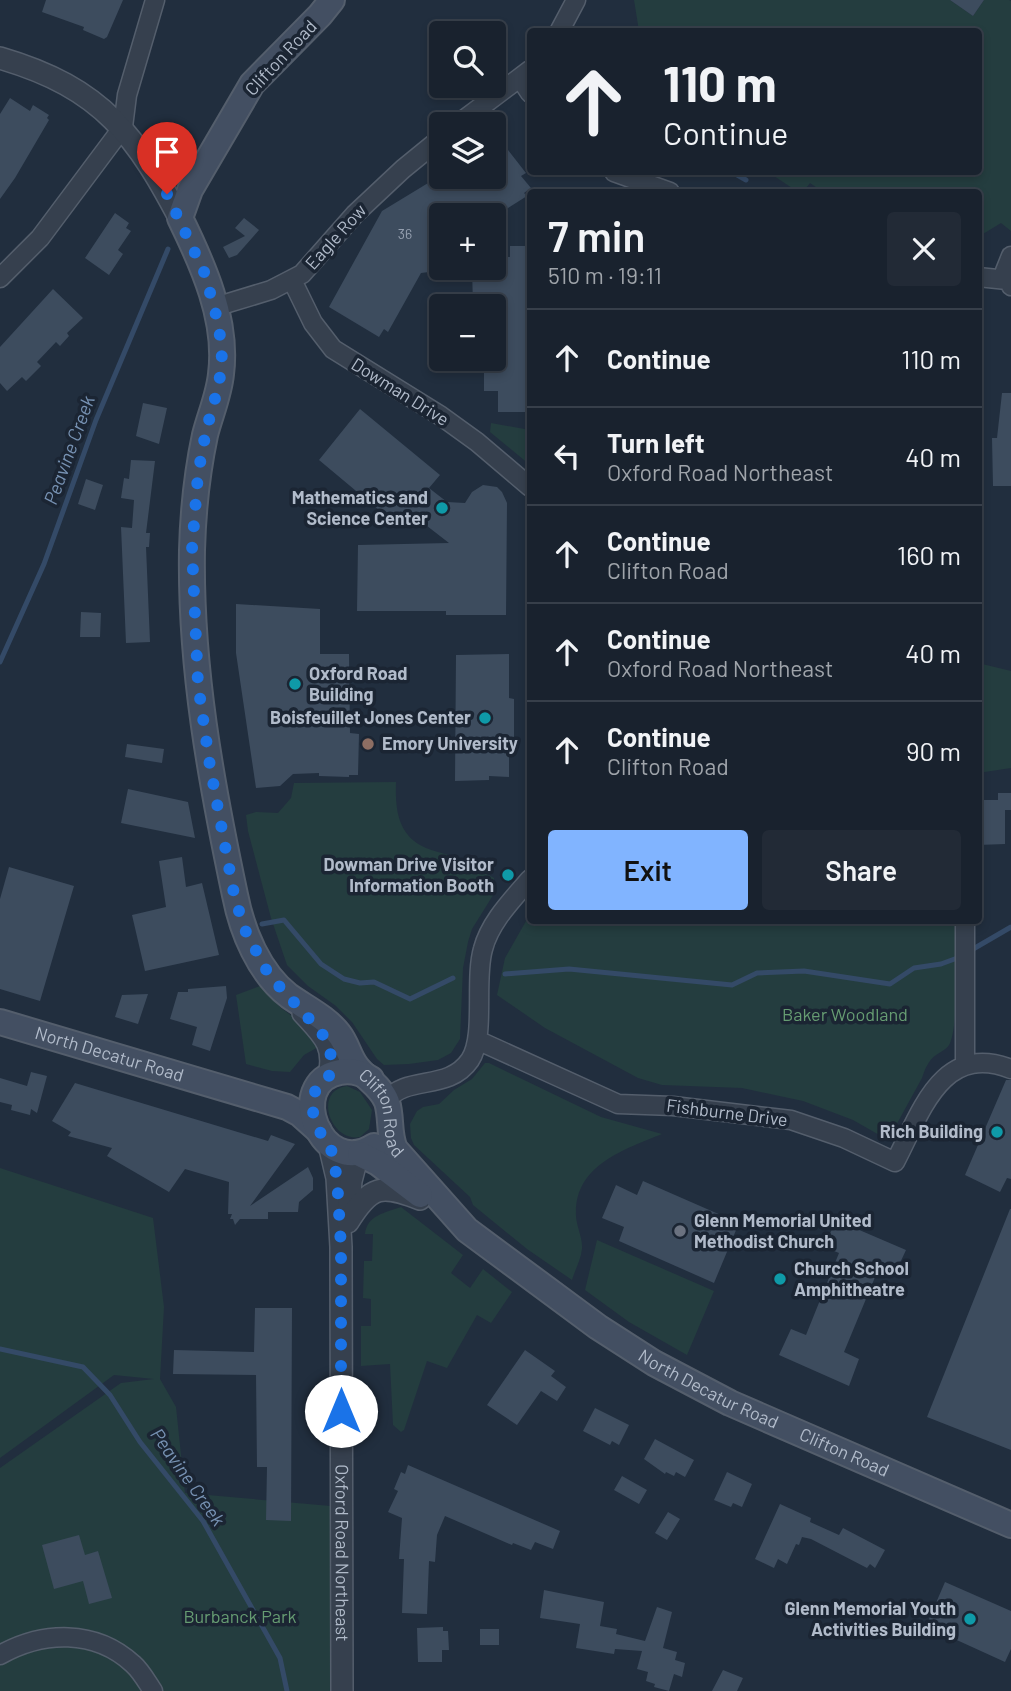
<!DOCTYPE html>
<meta charset="utf-8">
<style>
body{margin:0;font-family:Barlow,sans-serif;background:#222a36;color:#f1f3f6;height:100vh;display:flex;flex-direction:column;font-size:26px;white-space:nowrap}
*{box-sizing:border-box;margin:0}
p{font-size:23px;color:#9fa4aa}
.icon{flex:none;width:38px;height:38px;fill:none;stroke:currentColor;stroke-width:2;stroke-linecap:round;stroke-linejoin:round}
.map{position:relative;flex:1;overflow:hidden}
.panel{position:absolute;left:527px;top:189px;width:455px;height:735px;display:flex;flex-direction:column;background:#19222e;border-radius:7px;box-shadow:0 4px 10px #0003,0 0 0 2px #373f4a}
.panel>*{flex:none}
.hud{position:absolute;left:527px;top:28px;width:455px;height:147px;border-radius:7px;box-shadow:0 4px 10px #0003,0 0 0 2px #373f4a;background:#19222e;color:#f1f3f6;overflow:hidden}
.buttons{position:absolute;left:429px;top:21px;display:grid;gap:14px}
.buttons a{display:grid;place-items:center;width:77px;height:77px;border-radius:7px;background:#19222e;box-shadow:0 4px 10px #0003,0 0 0 2px #373f4a;font-size:35px}
.pin{position:absolute;display:grid;place-items:center;width:60px;height:60px;color:#fff;margin:-72px -30px;border-radius:50% 50% 50% 0;rotate:-45deg;box-shadow:0 0 7px #0007}
.pin .icon{rotate:45deg}
.me{position:absolute;width:77px;margin:-38px;rotate:0deg;stroke-linejoin:round;filter:drop-shadow(0 0 5px #0008)}
.turn{display:flex;align-items:center;gap:24px;height:147px;padding:0 21px;font-size:32px}
.turn .icon{width:91px;height:91px;stroke-width:2.5}
.turn b{display:block;font-size:49px;line-height:60px}
.round{display:grid;place-items:center;flex:none;width:74px;height:74px;border-radius:7px;background:#222a36}
.headline{display:flex;align-items:center;justify-content:space-between;height:119px;padding:0 21px}
h1{font-size:42px;font-weight:600;line-height:52px}
.button{display:flex;gap:14px;margin-top:auto;padding:14px 21px}
.button a{flex:1;height:80px;border-radius:7px;background:#81b4ff;color:#111;font-size:28px;font-weight:600;line-height:80px;text-align:center}
.button a+a{background:#222a36;color:#f1f3f6}
ul{padding:0;list-style:none}
li{display:flex;align-items:center;gap:21px;height:98px;padding:0 21px;border-top:2px solid #373f4a}
li div{flex:1}
li b{display:block;font-size:26px}
li em{font-style:normal}
.map>svg:first-child{display:block}
</style>
<div class="map">
<svg width="1011" height="1691" viewBox="0 0 1011 1691">
<rect width="100%" height="100%" fill="#212e3e"/>
<path fill="#243d3f" d="M634 0H950L973 16 984 0H1009L1011 1V231L1001 223 978 237V192H823L810 183 803 192H798L768 172H978V32L639 31Z
M491 423 530 430V465L490 432Z
M978 663 1011 671V768L978 773Z
M396 782C395 810 398 836 426 848 435 852 445 853 453 857V874H487L494 878 495 892 472 929 468 942 463 968 460 1039 451 1053 438 1060 409 1064 384 1065 377 1059 352 1022 336 1006 308 986 287 965 271 918 248 831 246 815 256 812 278 813 291 798 294 783Z
M530 914V920L957 921C957 943 959 1029 949 1045 946 1050 940 1052 936 1055 928 1061 925 1069 922 1078L888 1140 853 1120 803 1101 742 1088 662 1085 638 1078 545 1028 497 995 505 958Z
M260 986 281 1008 307 1027 320 1046 304 1055 290 1072 272 1071 246 1064 236 995Z
M485 1063H489L601 1117 662 1134C625 1149 576 1165 576 1212 575 1224 583 1237 582 1249 581 1259 575 1270 572 1280L527 1249 473 1205 470 1197 414 1145 411 1138 410 1124 417 1111 423 1107 439 1104 454 1090 472 1079Z
M347 1086 360 1092 372 1110 369 1129 360 1137C331 1143 312 1091 347 1086Z
M0 1168 153 1218 164 1307 160 1379 176 1407 185 1493 342 1507 330 1691H0V1468L121 1383 154 1379 114 1375 0 1458Z
M401 1207 463 1255 451 1273 470 1288 483 1269 512 1292 491 1323 477 1315 447 1368 427 1361 404 1430 401 1432 393 1425 390 1364 361 1366V1326H371V1299L363 1298 364 1261H372L373 1234H365C367 1215 385 1213 401 1207Z
M597 1240 714 1291 687 1355 629 1322 585 1290Z"/>
<g fill="none" stroke-linecap="round" stroke-linejoin="round">
<path stroke="#344a67" stroke-width="5" d="M732 172 746 180
M0 662 44 564 96 420 168 249
M262 924 284 920 321 964 344 979 360 983 374 982 410 999 453 978
M968 952 1011 927
M505 974 569 969 732 985 757 973 804 971 890 984 914 968 941 964 960 957
M0 1349 83 1367 110 1395 140 1442 203 1521 280 1658 287 1691"/>
</g>
<path fill="#3d4c5e" d="M46 0H123L107 37 104 39 83 30 84 27 42 12Z
M950 0H984L973 16Z
M10 98 30 111 33 105 49 115 47 118 49 120 15 178 0 199V114Z
M494 132 526 173 521 176 531 188 524 193 527 196 497 215H441V250L430 257 429 272 421 273 388 332 384 329 379 337 329 307 382 211 438 177H494Z
M115 213 129 223 126 228 131 231 118 250 123 254 109 275 85 258Z
M244 218 259 230 237 255 229 258 223 247 245 236 235 228Z
M510 246H528V252H530V412H498V391H484V359H494V306H473L472 268H494V257H510Z
M53 289 83 318 67 333 69 336 60 346 56 342 37 362 41 366 26 381 22 377 7 391 0 383V347Z
M1002 393H1011V486H993L992 438H997Z
M143 403 167 408 159 444 136 436Z
M360 409 440 475 429 488 447 502 465 503 472 492 483 485 497 487 502 492 507 503 506 615H446V611H357L358 545 449 543 409 512 398 526 319 460Z
M131 460 155 461 146 533H150L149 547H146L150 642 126 643 121 527 132 528 134 500 121 498 124 478 129 479Z
M86 479 103 485 95 510 78 504Z
M236 604 320 609V654H349L350 733 359 734 358 775H349V777L319 776V773L293 774 280 786 256 788 236 653Z
M81 612 101 613 100 637H80Z
M509 654V698L514 699V738H509V777L489 776V780L455 781 456 655Z
M127 744 164 749 162 763 125 757Z
M128 789 188 802 195 838 121 823Z
M998 793H1011V810H1005V844L978 845V800H998Z
M182 857 186 887 202 883 219 955 145 971 132 915 166 907 159 861Z
M9 867 74 886 40 1001 0 989V899Z
M226 986 227 998 210 1051 192 1045 197 1027 170 1019 178 992H188V989Z
M148 994 138 1024 115 1017 122 995Z
M31 1072 47 1076 37 1113 31 1109 30 1115 11 1110 12 1105 0 1102V1078L27 1086Z
M1006 1080H1011V1179L1007 1178 1000 1192 965 1175Z
M75 1083 268 1141 271 1135 295 1144 250 1206 308 1167 313 1178V1190L299 1202 298 1212H268V1219H240L235 1225 233 1219H230L232 1214H228L229 1182 185 1169 169 1192 107 1156 112 1148 68 1136 71 1132 52 1121Z
M643 1181 739 1223 714 1283 619 1241 624 1227 602 1218 616 1185 637 1195Z
M1010 1209H1011V1450L927 1417Z
M836 1220 906 1250 894 1276 878 1270 844 1352 859 1359 849 1386 779 1355 791 1329 806 1335 839 1253 824 1247Z
M255 1308H292L291 1521 266 1520 267 1467H257L256 1375 173 1374 174 1350 254 1352Z
M525 1350 555 1371 551 1376 566 1387 557 1401 541 1391 517 1425 487 1405Z
M595 1408 629 1425 619 1445 612 1441 610 1445 583 1431Z
M655 1439 694 1460 685 1477 676 1472 674 1476 666 1472 665 1474 644 1459Z
M408 1465 560 1531 553 1549 535 1542 531 1550 513 1543 512 1545 445 1516 437 1535 435 1562 429 1561 427 1614 402 1613 404 1559H399L402 1518 388 1512 398 1491 394 1489 401 1472 405 1474Z
M727 1472 752 1484 742 1507 733 1503 731 1507 714 1500Z
M622 1476 647 1490 639 1504 614 1490Z
M780 1504 811 1518 810 1522 839 1535 843 1528 885 1550 875 1568 870 1564 867 1568 811 1539 802 1537 799 1545 796 1544 787 1564 778 1559 774 1568 755 1559Z
M668 1512 680 1519 667 1540 655 1533Z
M79 1535 85 1555 98 1551 112 1598 89 1604 83 1581 54 1589 42 1545Z
M945 1582 1011 1611V1649L1005 1662 926 1626Z
M544 1590 604 1602 600 1626 617 1629 616 1634 645 1641 657 1607 672 1612 663 1648 677 1652 675 1660 685 1663 682 1677 674 1674 669 1691 654 1687 655 1684 646 1681 648 1672 637 1669 642 1651 615 1649 614 1654 576 1648 580 1624 540 1618Z
M443 1627V1631H448L449 1650H442V1662H418L417 1628Z
M480 1629H499V1645H480Z
M723 1670 743 1678 737 1691H712Z"/>
<g fill="none" stroke-linecap="round" stroke-linejoin="round">
<defs>
<path id="minor" d="M559 32 576 0
M520 78 530 93
M458 124 530 70
M614 172 670 192
M1011 256 1005 271 1011 286
M978 277 1007 280
M0 278 40 238 123 127 127 95 155 0
M292 280 313 323 333 349 441 416 477 442 530 487
M215 307 271 290 302 274 355 214 403 169 441 138
M477 1040 618 1104 673 1106 791 1120 844 1138 895 1162C921 1113 941 1042 1011 1069
M965 1065V920
M386 1101C407 1074 448 1092 470 1060 486 1036 474 980 483 949 490 922 512 900 530 879
M0 1655C43 1631 95 1629 133 1664 141 1671 147 1682 153 1691"/>
<g id="tertiary">
<path d="M0 58C103 88 137 136 184 227"/>
<path d="M303 1013C323 1035 336 1045 329 1076"/>
<path id="s1" d="M329 1144 337 1178 341 1247 342 1691"/>
<path d="M349 1204 351 1181 358 1154"/>
<path d="M348 1222C371 1185 381 1184 420 1199"/>
</g>
<g id="secondary">
<path id="s2" d="M332 0 320 15 252 84 190 190 180 218C203 265 228 320 221 374 219 395 210 415 205 435 197 473 193 511 192 550 190 667 211 782 235 895 242 931 259 973 289 996 306 1008 327 1018 339 1034 347 1044 349 1057 357 1067 367 1080 381 1086 387 1102 392 1118 388 1133 395 1149L467 1230 598 1327 654 1363 730 1403 1011 1525"/>
<path id="s3" d="M0 1022 287 1107 300 1114 319 1131"/>
<path d="M371 1079C362 1073 351 1070 340 1072 284 1082 321 1180 374 1146"/>
<path d="M360 1154 378 1163 420 1195"/>
</g>
</defs>
<use href="#minor" stroke="#545e6c" stroke-width="21"/>
<use href="#tertiary" stroke="#545e6c" stroke-width="24"/>
<use href="#secondary" stroke="#545e6c" stroke-width="28"/>
<use href="#minor" stroke="#36404e" stroke-width="18"/>
<use href="#tertiary" stroke="#36404e" stroke-width="21"/>
<use href="#secondary" stroke="#434f62" stroke-width="24"/>
</g>
<g fill="none" stroke-linecap="round" stroke-linejoin="round">
<path stroke="#1a73e8" stroke-width="12" stroke-dasharray="0 21.6" d="M167 194 205 274 219 326 222 359 219 384 206 431 198 474 192 549 198 684 210 766 235 899 246 932 269 975 321 1032 329 1045 331 1057 329 1076 318 1085 314 1094 312 1109 319 1131 330 1144 337 1178 341 1247V1411"/>
</g>
<g fill="#0f9aa8" stroke="#1b2533" stroke-width="2.5">
<circle cx="442" cy="508" r="7"/>
<circle cx="295" cy="684" r="7"/>
<circle cx="485" cy="718" r="7"/>
<circle cx="508" cy="875" r="7"/>
<circle cx="997" cy="1132" r="7"/>
<circle cx="780" cy="1279" r="7"/>
<circle cx="970" cy="1619" r="7"/>
</g>
<circle fill="#8d6e63" stroke="#1b2533" stroke-width="2.5" cx="368" cy="744" r="7"/>
<circle fill="#6b7280" stroke="#1b2533" stroke-width="2.5" cx="680" cy="1231" r="7"/>
<g text-anchor="middle" stroke-width="7" stroke-linejoin="round" paint-order="stroke">
<g font-size="14" fill="#949faf">
<text x="405" y="239">36</text>
</g>
<g font-size="18" fill="#b1bbca" stroke="#1b2533">
<text transform="translate(281 58) rotate(-47)" y="6">Clifton Road</text>
<text transform="translate(336 237) rotate(-48)" y="6">Eagle Row</text>
<text transform="translate(400 392) rotate(32)" y="6">Dowman Drive</text>
<text dy="6" stroke="none"><textPath href="#s3" startOffset="114">North Decatur Road</textPath></text>
<text transform="translate(727 1113) rotate(7)" y="6">Fishburne Drive</text>
<text dy="6" stroke="none"><textPath href="#s2" startOffset="1232">Clifton Road</textPath></text>
<text dy="6" stroke="none"><textPath href="#s2" startOffset="1670">North Decatur Road</textPath></text>
<text dy="6" stroke="none"><textPath href="#s2" startOffset="1820">Clifton Road</textPath></text>
<text dy="6" stroke="none"><textPath href="#s1" startOffset="410">Oxford Road Northeast</textPath></text>
</g>
<g font-size="18" font-weight="bold" fill="#b1bbca" stroke="#1b2533" text-anchor="end">
<text x="428" y="504">Mathematics and<tspan x="428" dy="21">Science Center</tspan></text>
<text x="309" y="680" text-anchor="start">Oxford Road<tspan x="309" dy="21">Building</tspan></text>
<text x="471" y="724">Boisfeuillet Jones Center</text>
<text x="382" y="750" text-anchor="start">Emory University</text>
<text x="494" y="871">Dowman Drive Visitor<tspan x="494" dy="21">Information Booth</tspan></text>
<text x="983" y="1138">Rich Building</text>
<text x="694" y="1227" text-anchor="start">Glenn Memorial United<tspan x="694" dy="21">Methodist Church</tspan></text>
<text x="794" y="1275" text-anchor="start">Church School<tspan x="794" dy="21">Amphitheatre</tspan></text>
<text x="956" y="1615">Glenn Memorial Youth<tspan x="956" dy="21">Activities Building</tspan></text>
</g>
<g font-size="18" fill="#669c72" stroke="#1b2533">
<text x="845" y="1021">Baker Woodland</text>
<text x="240" y="1623">Burbanck Park</text>
</g>
<g font-size="19" font-style="italic" fill="#7792b3" stroke="#1b2533">
<text transform="translate(69 450) rotate(-70)" y="7">Peavine Creek</text>
<text transform="translate(188 1477) rotate(55)" y="7">Peavine Creek</text>
</g>
</g>
</svg>
<div class="buttons">
<a><svg class="icon" aria-label="search" viewBox="0 0 24 24"><circle cx="10" cy="10" r="6"/><path d="M15 15l6 6"/></svg></a>
<a><svg class="icon" aria-label="layers" viewBox="0 0 24 24"><path d="M12 4l9 5-9 5-9-5zM3 14l9 5 9-5"/></svg></a>
<a>+</a>
<a>−</a>
</div>
<div class="pin" style="left:167px;top:194px;background:#d93025"><svg class="icon" aria-label="arrive" viewBox="0 0 24 24"><path d="M6 21V4h12l-3 4 3 4H6"/></svg></div>
<svg class="me" style="left:341px;top:1411px" viewBox="-20 -20 40 40"><circle r="19" fill="#fff"/><path d="M0-13L10 11 0 6-10 11z" fill="#1a73e8"/></svg>
<div class="hud">
<div class="turn"><svg class="icon" aria-label="ahead" viewBox="0 0 24 24"><path d="M12 20V5M6 11l6-6 6 6"/></svg><div><b>110 m</b>Continue</div></div>
</div>
<section class="panel">
<div class="headline"><div><h1>7 min</h1><p>510 m · 19:11</p></div><a class="round"><svg class="icon" aria-label="close" viewBox="0 0 24 24"><path d="M6 6l12 12M18 6L6 18"/></svg></a></div>
<ul>
<li><svg class="icon" aria-label="ahead" viewBox="0 0 24 24"><path d="M12 20V5M6 11l6-6 6 6"/></svg><div><b>Continue</b></div><em>110 m</em></li>
<li><svg class="icon" aria-label="left" viewBox="0 0 24 24"><path d="M17 20v-9H6M10 6l-5 5 5 5"/></svg><div><b>Turn left</b><p>Oxford Road Northeast</p></div><em>40 m</em></li>
<li><svg class="icon" aria-label="ahead" viewBox="0 0 24 24"><path d="M12 20V5M6 11l6-6 6 6"/></svg><div><b>Continue</b><p>Clifton Road</p></div><em>160 m</em></li>
<li><svg class="icon" aria-label="ahead" viewBox="0 0 24 24"><path d="M12 20V5M6 11l6-6 6 6"/></svg><div><b>Continue</b><p>Oxford Road Northeast</p></div><em>40 m</em></li>
<li><svg class="icon" aria-label="ahead" viewBox="0 0 24 24"><path d="M12 20V5M6 11l6-6 6 6"/></svg><div><b>Continue</b><p>Clifton Road</p></div><em>90 m</em></li>
</ul>
<div class="button"><a>Exit</a><a>Share</a></div>
</section>
</div>
